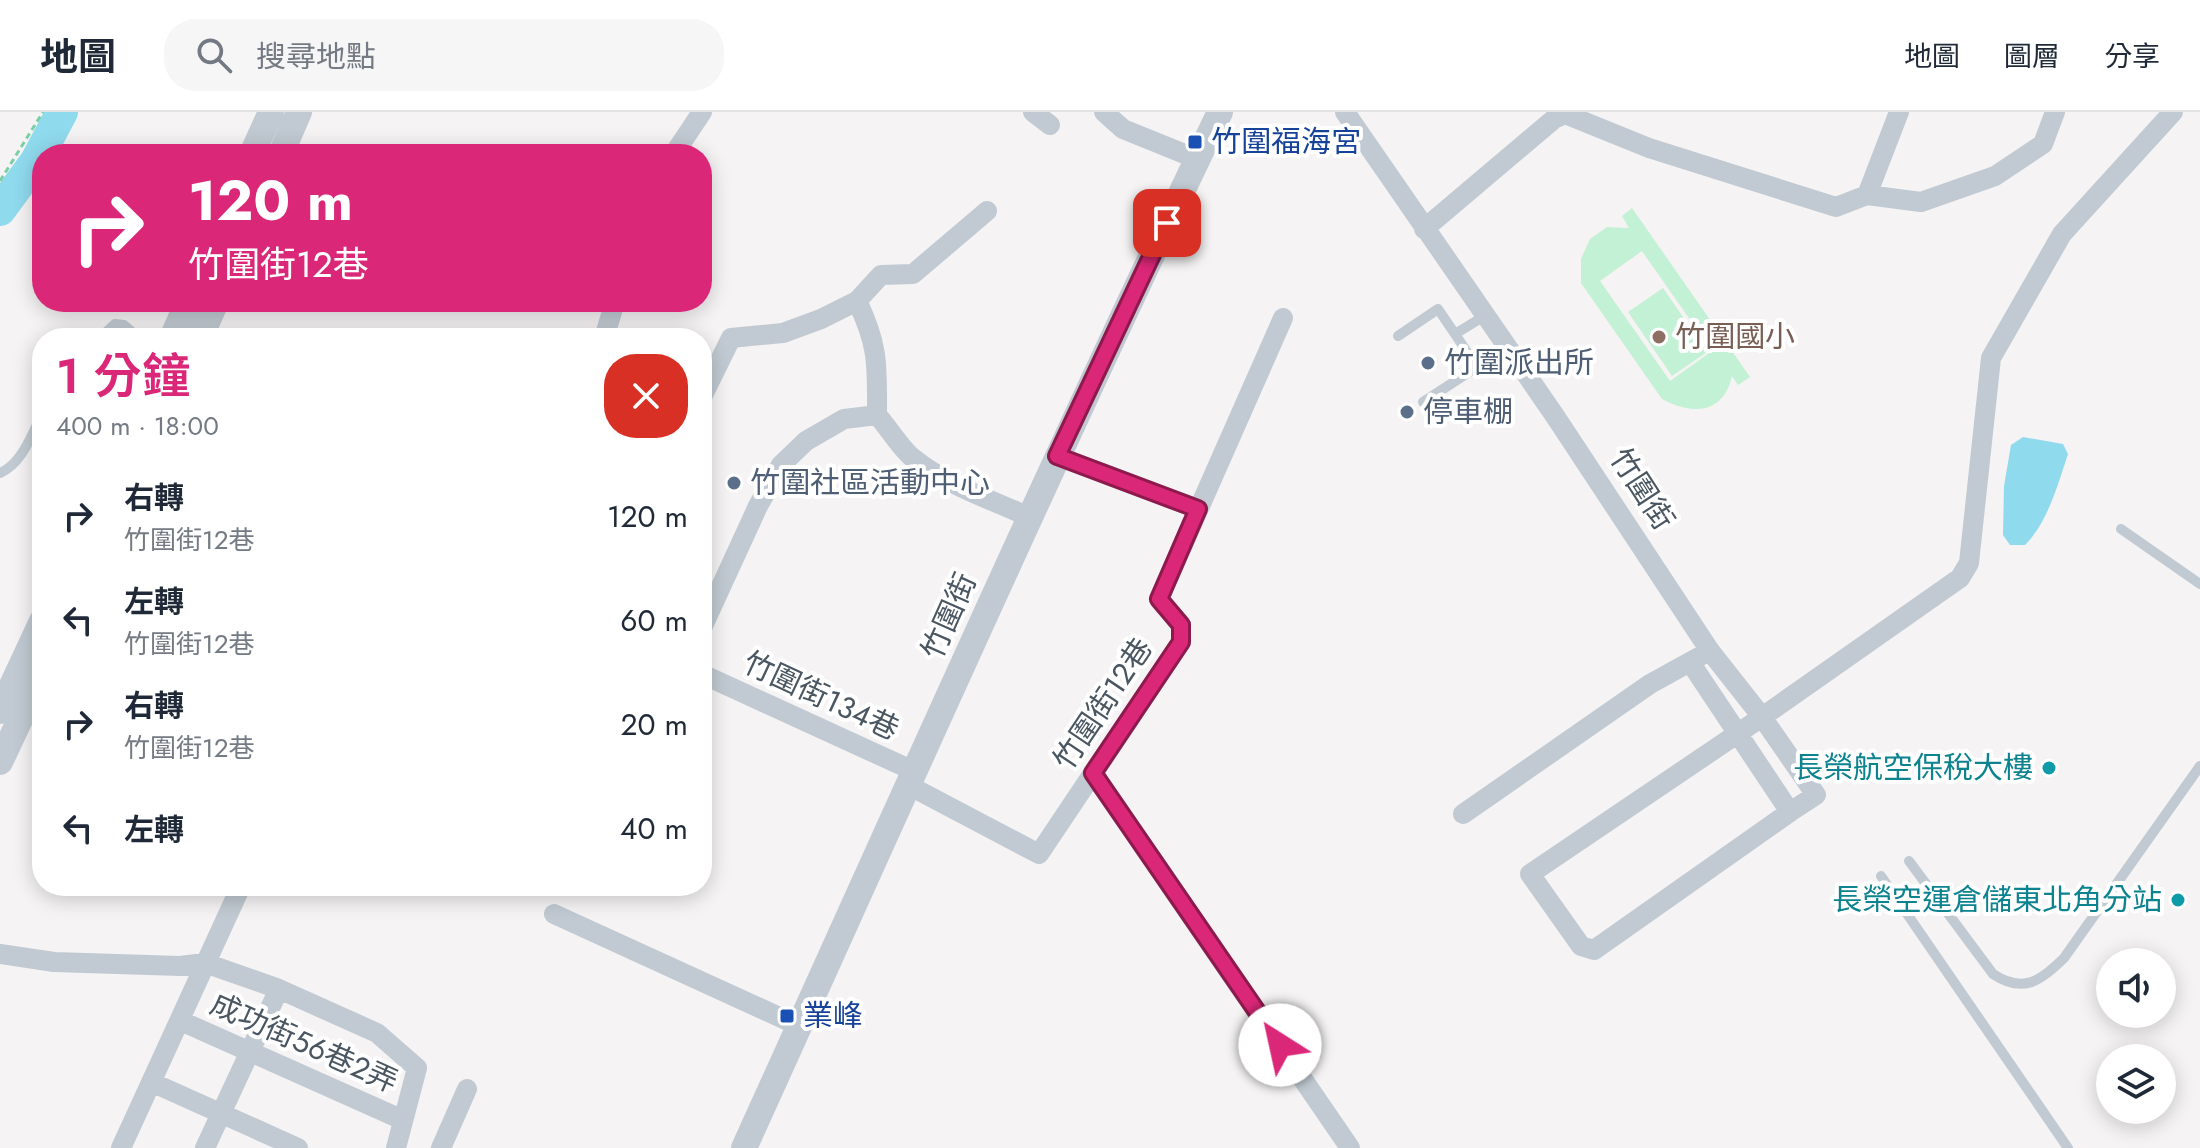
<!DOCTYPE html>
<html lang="zh-TW">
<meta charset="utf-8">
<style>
body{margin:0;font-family:Jost,"Noto Sans TC",sans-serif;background:#f6f6f7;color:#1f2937;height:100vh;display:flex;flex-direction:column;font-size:30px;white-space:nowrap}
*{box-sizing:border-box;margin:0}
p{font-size:26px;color:#747a83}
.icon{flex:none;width:44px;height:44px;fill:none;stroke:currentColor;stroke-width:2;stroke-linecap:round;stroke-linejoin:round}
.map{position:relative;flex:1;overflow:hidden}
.sheet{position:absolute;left:32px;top:216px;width:680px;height:568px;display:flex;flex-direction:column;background:#fff;border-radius:32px;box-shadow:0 4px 20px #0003}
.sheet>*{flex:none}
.guide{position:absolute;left:32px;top:32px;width:680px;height:168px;border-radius:32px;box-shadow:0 4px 20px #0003;background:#db2777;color:#fff;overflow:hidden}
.fabs{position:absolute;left:2096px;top:836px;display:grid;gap:16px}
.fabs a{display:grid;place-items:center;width:80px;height:80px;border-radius:50%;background:#fff;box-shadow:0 4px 20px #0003;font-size:40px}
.pin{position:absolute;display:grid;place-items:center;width:68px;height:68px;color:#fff;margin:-34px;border-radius:16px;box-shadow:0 4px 12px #0006}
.me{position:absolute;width:88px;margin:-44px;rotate:325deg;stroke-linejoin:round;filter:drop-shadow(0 0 6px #0008)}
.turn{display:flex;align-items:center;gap:28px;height:168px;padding:0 24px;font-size:36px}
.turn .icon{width:104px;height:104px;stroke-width:2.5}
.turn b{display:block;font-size:56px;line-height:68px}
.round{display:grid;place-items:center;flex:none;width:84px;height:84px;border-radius:32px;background:#f6f6f7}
.head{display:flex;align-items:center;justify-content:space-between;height:136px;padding:0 24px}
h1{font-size:48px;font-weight:600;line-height:60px;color:#db2777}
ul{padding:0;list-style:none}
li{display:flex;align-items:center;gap:24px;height:104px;padding:0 24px}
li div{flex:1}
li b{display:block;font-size:30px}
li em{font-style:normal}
header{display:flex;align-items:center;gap:48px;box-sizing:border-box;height:112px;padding:0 40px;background:#fff;border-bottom:2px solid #e0e1e3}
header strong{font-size:38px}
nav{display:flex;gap:44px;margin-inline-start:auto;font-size:28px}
.search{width:560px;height:72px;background:#f6f6f7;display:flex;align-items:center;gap:20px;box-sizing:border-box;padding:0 28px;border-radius:32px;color:#747a83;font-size:30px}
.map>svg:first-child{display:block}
</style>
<header>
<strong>地圖</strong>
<div class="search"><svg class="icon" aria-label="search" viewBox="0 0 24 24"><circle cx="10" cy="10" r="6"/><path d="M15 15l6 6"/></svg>搜尋地點</div>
<nav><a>地圖</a><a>圖層</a><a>分享</a></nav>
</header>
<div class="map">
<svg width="2200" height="1036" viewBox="0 0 2200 1036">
<rect width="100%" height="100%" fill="#f5f3f3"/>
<path fill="#c3f1d5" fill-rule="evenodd" d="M1632 96 1750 265 1738 273 1732 264C1723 303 1692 303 1662 287L1581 171V147L1590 127 1607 115 1629 116 1622 104ZM1642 139 1712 239 1670 269 1600 169Z
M1663 176 1707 240 1672 264 1628 200Z"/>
<path fill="#90daee" d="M2023 325 2063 332 2068 342C2058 372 2048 410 2025 433H2010L2003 423 2004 374 2011 333Z"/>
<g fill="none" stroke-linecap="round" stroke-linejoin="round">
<path stroke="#90daee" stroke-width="32" d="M0 98 36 49 62 0"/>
<path stroke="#7ad0a6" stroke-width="3" stroke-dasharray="6 4" stroke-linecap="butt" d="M0 69 43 0"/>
<path stroke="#c1cad2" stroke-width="10" d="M1398 224 1438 197 1455 222
M100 226 115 212 124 213 139 226
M1423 290 1477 255 1455 222 1486 203
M0 361C22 352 32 322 42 302
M2121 417 2200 472
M1909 749 1993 862C2023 882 2041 869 2064 846L2200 654
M1881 764 2068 1036"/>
<path stroke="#c1cad2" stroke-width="20" d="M1033 0 1050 13
M1104 0 1123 17 1197 47
M1345 0 1555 304 1710 539 1762 605 1816 683 1790 700
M674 42 702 0
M1867 83 1921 90 1995 64 2043 32 2055 0
M1424 117 1554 7 1565 2 1649 36 1836 95 1867 83 1899 0
M857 189C879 234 877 254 877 303
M604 226 615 190
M702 285 731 226 783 221 821 207 857 189 881 163 913 162 987 99
M1057 344 1198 397
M702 516 758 394 781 353 806 329 844 307 877 303C888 315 902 338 913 346 946 373 990 387 1029 405
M1690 550 1790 700 1594 838 1581 834 1530 762 1737 622 1762 605 1960 466 1969 451 1991 246 2062 122 2173 0
M702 562 916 660
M1093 661 1350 1036
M908 673 1039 742 1181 530V513L1159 487 1283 206
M1463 702 1650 572 1699 545
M554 802 799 914
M0 842 54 850 180 854 205 851 279 877 377 921 417 956 396 1036
M181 909 403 1008
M151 970 298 1036
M121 1036 241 774
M205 1036 279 877
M441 1036 467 977"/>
<path stroke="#c1cad2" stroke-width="26" d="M252 42 271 0
M281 42 299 0
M172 226 188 190
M200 226 216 190
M0 599 42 509
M0 650 42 561
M744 1036C901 690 1055 343 1220 0"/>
</g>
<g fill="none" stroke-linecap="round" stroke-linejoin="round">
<defs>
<path id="route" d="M1167 111 1057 344 1198 397 1159 487 1181 513V530L1093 661 1280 933"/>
</defs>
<use href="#route" stroke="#8e194d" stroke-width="20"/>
<use href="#route" stroke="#db2777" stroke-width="14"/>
</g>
<g fill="#1a4fb4" stroke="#fff" stroke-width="3">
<rect x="1187" y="22" width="16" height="16" rx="4"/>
<rect x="779" y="896" width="16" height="16" rx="4"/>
</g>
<circle fill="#8d6e63" stroke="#fff" stroke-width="3" cx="1659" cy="225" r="8"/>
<g fill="#5c6f8a" stroke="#fff" stroke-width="3">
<circle cx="1428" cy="251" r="8"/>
<circle cx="1407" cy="300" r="8"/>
<circle cx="734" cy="371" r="8"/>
</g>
<g fill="#0f9aa8" stroke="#fff" stroke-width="3">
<circle cx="2049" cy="656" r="8"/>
<circle cx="2178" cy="788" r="8"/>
</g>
<g text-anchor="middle" stroke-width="8" stroke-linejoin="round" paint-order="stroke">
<g font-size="30" fill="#164399" stroke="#fff" text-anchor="start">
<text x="1211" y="40">竹圍福海宮</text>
<text x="803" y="914">業峰</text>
</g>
<g font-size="30" fill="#785e54" stroke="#fff" text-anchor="start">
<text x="1675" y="235">竹圍國小</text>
</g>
<g font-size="30" fill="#4e5e75" stroke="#fff" text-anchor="start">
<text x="1444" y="261">竹圍派出所</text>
<text x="1423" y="310">停車棚</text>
<text x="750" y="381">竹圍社區活動中心</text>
</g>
<g font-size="30" fill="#4a5661" stroke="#fff">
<text transform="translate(1642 377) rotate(57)" y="10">竹圍街</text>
<text transform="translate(949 504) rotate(-66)" y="10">竹圍街</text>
<text transform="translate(821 584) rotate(25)" y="10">竹圍街134巷</text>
<text transform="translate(1103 592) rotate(-56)" y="10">竹圍街12巷</text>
<text transform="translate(304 931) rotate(24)" y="10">成功街56巷2弄</text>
</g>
<g font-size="30" fill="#0d838f" stroke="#fff" text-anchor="end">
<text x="2033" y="666">長榮航空保稅大樓</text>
<text x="2162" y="798">長榮空運倉儲東北角分站</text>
</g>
</g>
</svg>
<div class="fabs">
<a><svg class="icon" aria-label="sound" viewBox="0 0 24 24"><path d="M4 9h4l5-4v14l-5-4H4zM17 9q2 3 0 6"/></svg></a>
<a><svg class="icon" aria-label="layers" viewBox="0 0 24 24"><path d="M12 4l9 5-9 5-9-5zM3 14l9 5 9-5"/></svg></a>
</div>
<div class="pin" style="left:1167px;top:111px;background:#d93025"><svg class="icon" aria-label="arrive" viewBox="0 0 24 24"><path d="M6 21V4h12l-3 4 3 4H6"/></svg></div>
<svg class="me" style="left:1280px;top:933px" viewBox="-20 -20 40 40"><circle r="19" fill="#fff"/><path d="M0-13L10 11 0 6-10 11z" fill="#db2777"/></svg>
<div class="guide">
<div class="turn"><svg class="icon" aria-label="right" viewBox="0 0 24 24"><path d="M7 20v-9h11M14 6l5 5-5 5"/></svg><div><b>120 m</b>竹圍街12巷</div></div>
</div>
<section class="sheet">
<div class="head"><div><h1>1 分鐘</h1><p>400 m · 18:00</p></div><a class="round" style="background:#d93025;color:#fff"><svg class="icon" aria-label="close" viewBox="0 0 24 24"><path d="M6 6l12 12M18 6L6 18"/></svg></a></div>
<ul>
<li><svg class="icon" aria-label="right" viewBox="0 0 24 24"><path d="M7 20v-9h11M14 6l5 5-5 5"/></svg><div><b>右轉</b><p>竹圍街12巷</p></div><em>120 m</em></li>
<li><svg class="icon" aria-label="left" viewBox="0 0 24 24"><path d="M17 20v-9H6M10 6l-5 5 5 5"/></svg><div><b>左轉</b><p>竹圍街12巷</p></div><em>60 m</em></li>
<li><svg class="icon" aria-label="right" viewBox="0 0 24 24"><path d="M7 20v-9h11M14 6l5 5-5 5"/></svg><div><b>右轉</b><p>竹圍街12巷</p></div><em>20 m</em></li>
<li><svg class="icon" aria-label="left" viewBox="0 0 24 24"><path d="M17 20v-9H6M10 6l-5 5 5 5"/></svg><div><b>左轉</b></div><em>40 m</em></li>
</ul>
</section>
</div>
